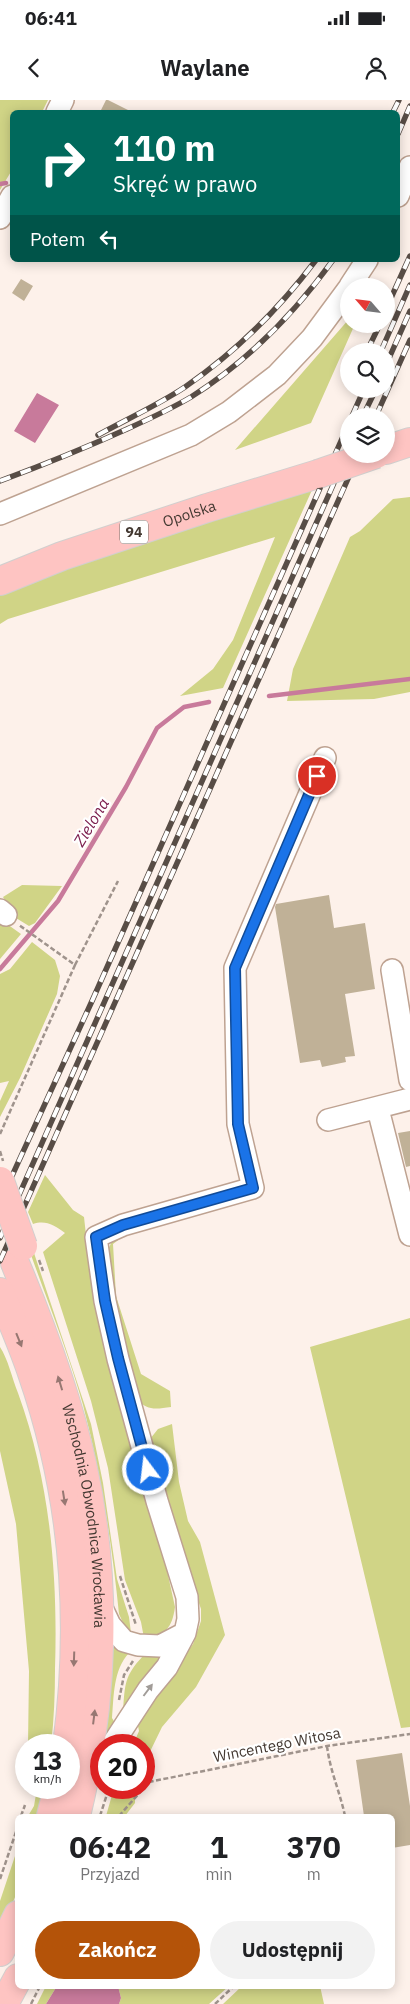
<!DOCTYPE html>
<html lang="pl">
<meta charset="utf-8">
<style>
body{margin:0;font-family:"IBM Plex Sans",sans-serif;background:#f2f2f2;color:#202124;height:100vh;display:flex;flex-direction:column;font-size:19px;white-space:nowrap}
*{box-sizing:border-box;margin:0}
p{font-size:16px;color:#757577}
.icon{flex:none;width:28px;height:28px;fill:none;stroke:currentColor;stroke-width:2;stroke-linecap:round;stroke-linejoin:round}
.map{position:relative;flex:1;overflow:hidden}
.drawer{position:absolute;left:15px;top:1714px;width:380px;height:175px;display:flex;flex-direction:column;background:#fff;border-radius:8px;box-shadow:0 2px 12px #0003}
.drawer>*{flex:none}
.guide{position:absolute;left:10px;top:10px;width:390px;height:152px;border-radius:8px;box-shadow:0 2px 12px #0003;background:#00695c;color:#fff;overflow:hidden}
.needle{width:32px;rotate:298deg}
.controls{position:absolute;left:340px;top:178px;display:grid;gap:10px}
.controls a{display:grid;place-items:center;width:55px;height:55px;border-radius:50%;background:#fff;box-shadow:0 2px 12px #0003;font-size:25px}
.speed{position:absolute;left:15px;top:1634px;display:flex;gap:10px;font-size:25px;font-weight:700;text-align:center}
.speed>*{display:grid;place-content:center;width:65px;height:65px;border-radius:50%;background:#fff;box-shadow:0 2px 12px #0003;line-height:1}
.speed small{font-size:12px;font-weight:400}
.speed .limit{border:8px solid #d22;background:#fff;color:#111}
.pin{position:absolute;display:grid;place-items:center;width:42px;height:42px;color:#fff;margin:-21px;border:2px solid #fff;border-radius:50%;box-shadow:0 1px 5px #0007}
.me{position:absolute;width:55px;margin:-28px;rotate:345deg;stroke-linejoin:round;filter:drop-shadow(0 0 4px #0008)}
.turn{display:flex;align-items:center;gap:18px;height:105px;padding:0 20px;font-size:22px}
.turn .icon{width:65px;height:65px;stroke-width:2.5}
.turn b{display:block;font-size:35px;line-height:42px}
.then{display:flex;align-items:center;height:48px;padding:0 20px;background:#0003;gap:10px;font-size:19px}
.eta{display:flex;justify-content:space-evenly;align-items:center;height:85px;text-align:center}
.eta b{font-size:30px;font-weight:800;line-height:35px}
.primary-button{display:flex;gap:10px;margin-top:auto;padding:10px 20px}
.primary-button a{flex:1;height:58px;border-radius:30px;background:#b45309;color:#fff;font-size:20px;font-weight:800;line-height:58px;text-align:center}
.primary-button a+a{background:#f2f2f2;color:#202124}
.status{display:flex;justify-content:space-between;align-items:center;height:35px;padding:0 25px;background:#fff;direction:ltr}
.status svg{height:14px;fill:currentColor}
header{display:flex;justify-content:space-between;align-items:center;height:65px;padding:0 20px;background:#fff;font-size:22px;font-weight:800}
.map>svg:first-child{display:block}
</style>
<div class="status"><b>06:41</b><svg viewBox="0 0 49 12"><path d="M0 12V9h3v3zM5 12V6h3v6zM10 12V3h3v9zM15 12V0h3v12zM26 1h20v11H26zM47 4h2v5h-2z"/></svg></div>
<header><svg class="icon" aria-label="back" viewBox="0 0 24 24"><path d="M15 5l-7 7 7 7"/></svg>Waylane<svg class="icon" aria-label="person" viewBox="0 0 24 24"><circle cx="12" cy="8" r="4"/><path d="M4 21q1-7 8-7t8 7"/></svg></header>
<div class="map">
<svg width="410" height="1904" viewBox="0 0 410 1904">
<rect width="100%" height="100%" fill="#fdf1ea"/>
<path fill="#d0d486" d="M0 0H48L42 12H12V70L0 90Z
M349 219V224H355L311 323 235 350Z
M312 390 223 588 180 596 213 569 233 540 275 437 8 519 0 524V494C101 452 206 420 312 390Z
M410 397V592L374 599 287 601 293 569 350 437 360 431 393 399Z
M22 785 62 786 35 823 29 826 16 818 3 797Z
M0 819 21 834 0 859Z
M32 842 55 860 60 876 57 894 20 978 0 1017V1001L9 981 0 983V874L10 869Z
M45 1075 73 1110 84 1117 92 1189 140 1368 125 1372 127 1385 144 1380 159 1434 175 1507C172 1529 165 1535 144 1538L141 1522 125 1480 108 1368 91 1301 43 1152 65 1133C54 1125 46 1120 33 1124L28 1112Z
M120 1136 121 1138 113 1144 116 1196 141 1274 170 1291 171 1307C156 1309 147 1311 137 1299L111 1202 108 1150 112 1141Z
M34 1153 91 1324 103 1383 117 1479 129 1517 131 1533 125 1527 119 1514C112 1444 101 1374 83 1305 69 1255 49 1205 31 1155Z
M410 1218V1627L401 1628 310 1247Z
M0 1247C8 1259 12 1278 18 1293 50 1381 58 1475 55 1569 55 1594 54 1620 51 1645H28L29 1571 16 1424 0 1351Z
M172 1324 179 1382 188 1421 200 1442 225 1535 196 1587 162 1627 144 1664V1645H133L139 1631 137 1621 193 1544 201 1521V1509L173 1426 150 1339 158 1329Z
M111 1542 129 1553C113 1570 114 1596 112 1618L115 1623 106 1636H104Z
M143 1556H160L163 1558 123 1611C125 1585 124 1576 143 1556Z
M37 1688H45L41 1716H28L34 1706Z
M114 1688H135V1703L125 1716H106Z
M17 1750V1792L0 1835V1801Z
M46 1886H57L46 1904H37Z
M118 1886H229L209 1904H119L121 1898Z
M242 1886H320L324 1904H223Z"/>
<path fill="#c87a9b" d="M37 293 59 305 35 343 14 331Z
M57 1886H118L121 1898 119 1904H46Z"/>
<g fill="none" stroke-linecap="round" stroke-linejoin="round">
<path stroke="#c87a9b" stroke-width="4.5" d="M0 84 6 83
M269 596 410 579
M0 869 58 801 126 687 157 628 184 607 209 602"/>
</g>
<path fill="#c0b197" d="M106 0H108L132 12H100Z
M21 179 33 186 24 201 12 193Z
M329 795 334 828 365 823 375 889 345 894 355 956 345 957 346 962 322 967 320 960 300 963 275 807 276 804Z
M410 1031V1066L406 1067 398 1033Z
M402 1653 410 1706V1745L392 1748V1716H364L356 1660Z"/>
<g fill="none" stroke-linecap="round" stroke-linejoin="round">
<defs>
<path id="minor" d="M57 12 63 0
M398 96 410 67
M0 118 12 96
M350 186 367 160
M0 414 191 335 229 312 277 275 312 238 349 188
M0 810 6 815
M392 870 410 980
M378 1009 410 1135
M328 1020 410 999
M100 1504 110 1525 124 1541 138 1545 160 1546 185 1533
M112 1645 148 1590 167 1567 185 1533 188 1519 187 1497 157 1401 118 1259 105 1201 96 1137 123 1125 253 1088 238 1024 235 868 325 658"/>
<g id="major">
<path d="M386 350 410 342"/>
<path id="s1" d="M0 481 62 456 207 408 318 374"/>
<path id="s2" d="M15 1163C42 1228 67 1295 82 1364 108 1480 104 1601 76 1716"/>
<path d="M0 1192C11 1219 23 1246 32 1273 74 1394 84 1519 67 1645"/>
<path d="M51 1716 58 1688"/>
<path d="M0 1852 18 1815"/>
<path d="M4 1904 18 1878"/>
</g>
</defs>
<use href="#minor" stroke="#bea291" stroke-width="24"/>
<use href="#major" stroke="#d2cfce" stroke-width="30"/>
<path stroke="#9f938c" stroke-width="2.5" stroke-dasharray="5 2.5" stroke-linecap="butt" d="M75 865 118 781
M0 1034 75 865 19 825
M39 1160 43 1171
M120 1476 136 1525
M119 1600 124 1575 133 1561
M327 1646C330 1671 340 1692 345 1716
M21 1716 25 1705
M100 1716 109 1688
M119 1716 149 1682 327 1646 410 1634
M0 1779 18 1726
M31 1904 40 1886
M215 1904 234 1886"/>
<use href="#minor" stroke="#fff" stroke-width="21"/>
<use href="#major" stroke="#fec4c2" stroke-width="28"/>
<defs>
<path id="rail" d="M393 12 399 0
M398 34 410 6
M386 209 410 156
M367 251 380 224
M381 251 410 185
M386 265 410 211
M352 316 364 289
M363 316 376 289
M376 316 410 240
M98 335C127 319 158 305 185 287 236 252 279 209 316 160
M0 381C43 365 85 348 127 329 149 319 171 309 191 297 248 261 294 214 333 160
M0 1102 92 901 349 323
M0 1138 349 349
M0 1161 359 354"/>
</defs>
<use href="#rail" stroke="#584d46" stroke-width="5.5"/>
<use href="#rail" stroke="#fff" stroke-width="4" stroke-dasharray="11" stroke-linecap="butt"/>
<defs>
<path id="major-bridge" d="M318 374 376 354
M0 1081 23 1146"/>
</defs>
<use href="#major-bridge" stroke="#d2cfce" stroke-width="30" stroke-linecap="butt"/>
<path stroke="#9f938c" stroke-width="2.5" stroke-dasharray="5 2.5" stroke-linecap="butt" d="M0 1051 3 1061"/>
<use href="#major-bridge" stroke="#fec4c2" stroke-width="28"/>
</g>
<defs><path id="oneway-solid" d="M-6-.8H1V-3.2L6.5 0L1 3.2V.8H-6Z" transform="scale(1.25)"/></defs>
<g fill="#977772">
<use href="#oneway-solid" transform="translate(19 1240) rotate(68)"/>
<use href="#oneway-solid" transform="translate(60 1283) rotate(-107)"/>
<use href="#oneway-solid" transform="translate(64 1398) rotate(81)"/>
<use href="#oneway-solid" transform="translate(74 1559) rotate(92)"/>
<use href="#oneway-solid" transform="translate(94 1617) rotate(-83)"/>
</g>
<use fill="#a19c98" href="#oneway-solid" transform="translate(148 1590) rotate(-53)"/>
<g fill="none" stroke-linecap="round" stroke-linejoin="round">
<defs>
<path id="route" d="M148 1370 118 1258 105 1201 96 1137 123 1125 253 1088 238 1024 235 868 317 676"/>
</defs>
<use href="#route" stroke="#114b97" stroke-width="12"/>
<use href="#route" stroke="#1a73e8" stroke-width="9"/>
</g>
<g text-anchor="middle" stroke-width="4.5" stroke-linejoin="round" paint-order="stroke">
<rect fill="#fff" stroke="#7b746f" stroke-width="1" x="120" y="420.5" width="28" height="23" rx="4"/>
<g font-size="14" font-weight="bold" fill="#433831">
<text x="134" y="437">94</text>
</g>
<g font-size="15" fill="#433831" stroke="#fff">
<text dy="5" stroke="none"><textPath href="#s1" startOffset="201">Opolska</textPath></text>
<text dy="5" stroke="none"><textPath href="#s2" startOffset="264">Wschodnia Obwodnica Wrocławia</textPath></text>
<text transform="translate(277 1645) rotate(-11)" y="5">Wincentego Witosa</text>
</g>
<g font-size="16" font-style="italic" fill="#7d204f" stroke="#fff">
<text transform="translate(91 722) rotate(-59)" y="6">Zielona</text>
</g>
</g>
</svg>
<div class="controls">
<a><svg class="needle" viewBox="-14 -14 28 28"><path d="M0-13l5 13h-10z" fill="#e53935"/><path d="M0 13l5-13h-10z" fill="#757577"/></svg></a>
<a><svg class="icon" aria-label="search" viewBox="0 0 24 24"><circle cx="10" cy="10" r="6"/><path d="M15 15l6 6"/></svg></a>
<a><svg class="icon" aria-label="layers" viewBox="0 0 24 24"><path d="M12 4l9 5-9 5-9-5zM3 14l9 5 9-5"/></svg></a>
</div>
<div class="speed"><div>13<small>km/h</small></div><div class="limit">20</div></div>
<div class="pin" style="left:317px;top:676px;background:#d93025"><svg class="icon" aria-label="arrive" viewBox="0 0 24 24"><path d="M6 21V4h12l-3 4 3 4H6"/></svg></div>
<svg class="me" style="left:148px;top:1370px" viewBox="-20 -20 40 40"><circle r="17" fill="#1a73e8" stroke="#fff" stroke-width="3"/><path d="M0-11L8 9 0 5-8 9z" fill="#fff"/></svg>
<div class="guide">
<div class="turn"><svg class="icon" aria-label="right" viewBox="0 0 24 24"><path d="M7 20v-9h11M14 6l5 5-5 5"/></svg><div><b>110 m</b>Skręć w prawo</div></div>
<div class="then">Potem<svg class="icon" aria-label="left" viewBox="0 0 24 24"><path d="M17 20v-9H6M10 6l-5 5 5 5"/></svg></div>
</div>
<section class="drawer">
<div class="eta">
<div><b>06:42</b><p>Przyjazd</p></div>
<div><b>1</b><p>min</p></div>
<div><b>370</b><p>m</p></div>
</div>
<div class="primary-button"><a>Zakończ</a><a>Udostępnij</a></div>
</section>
</div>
